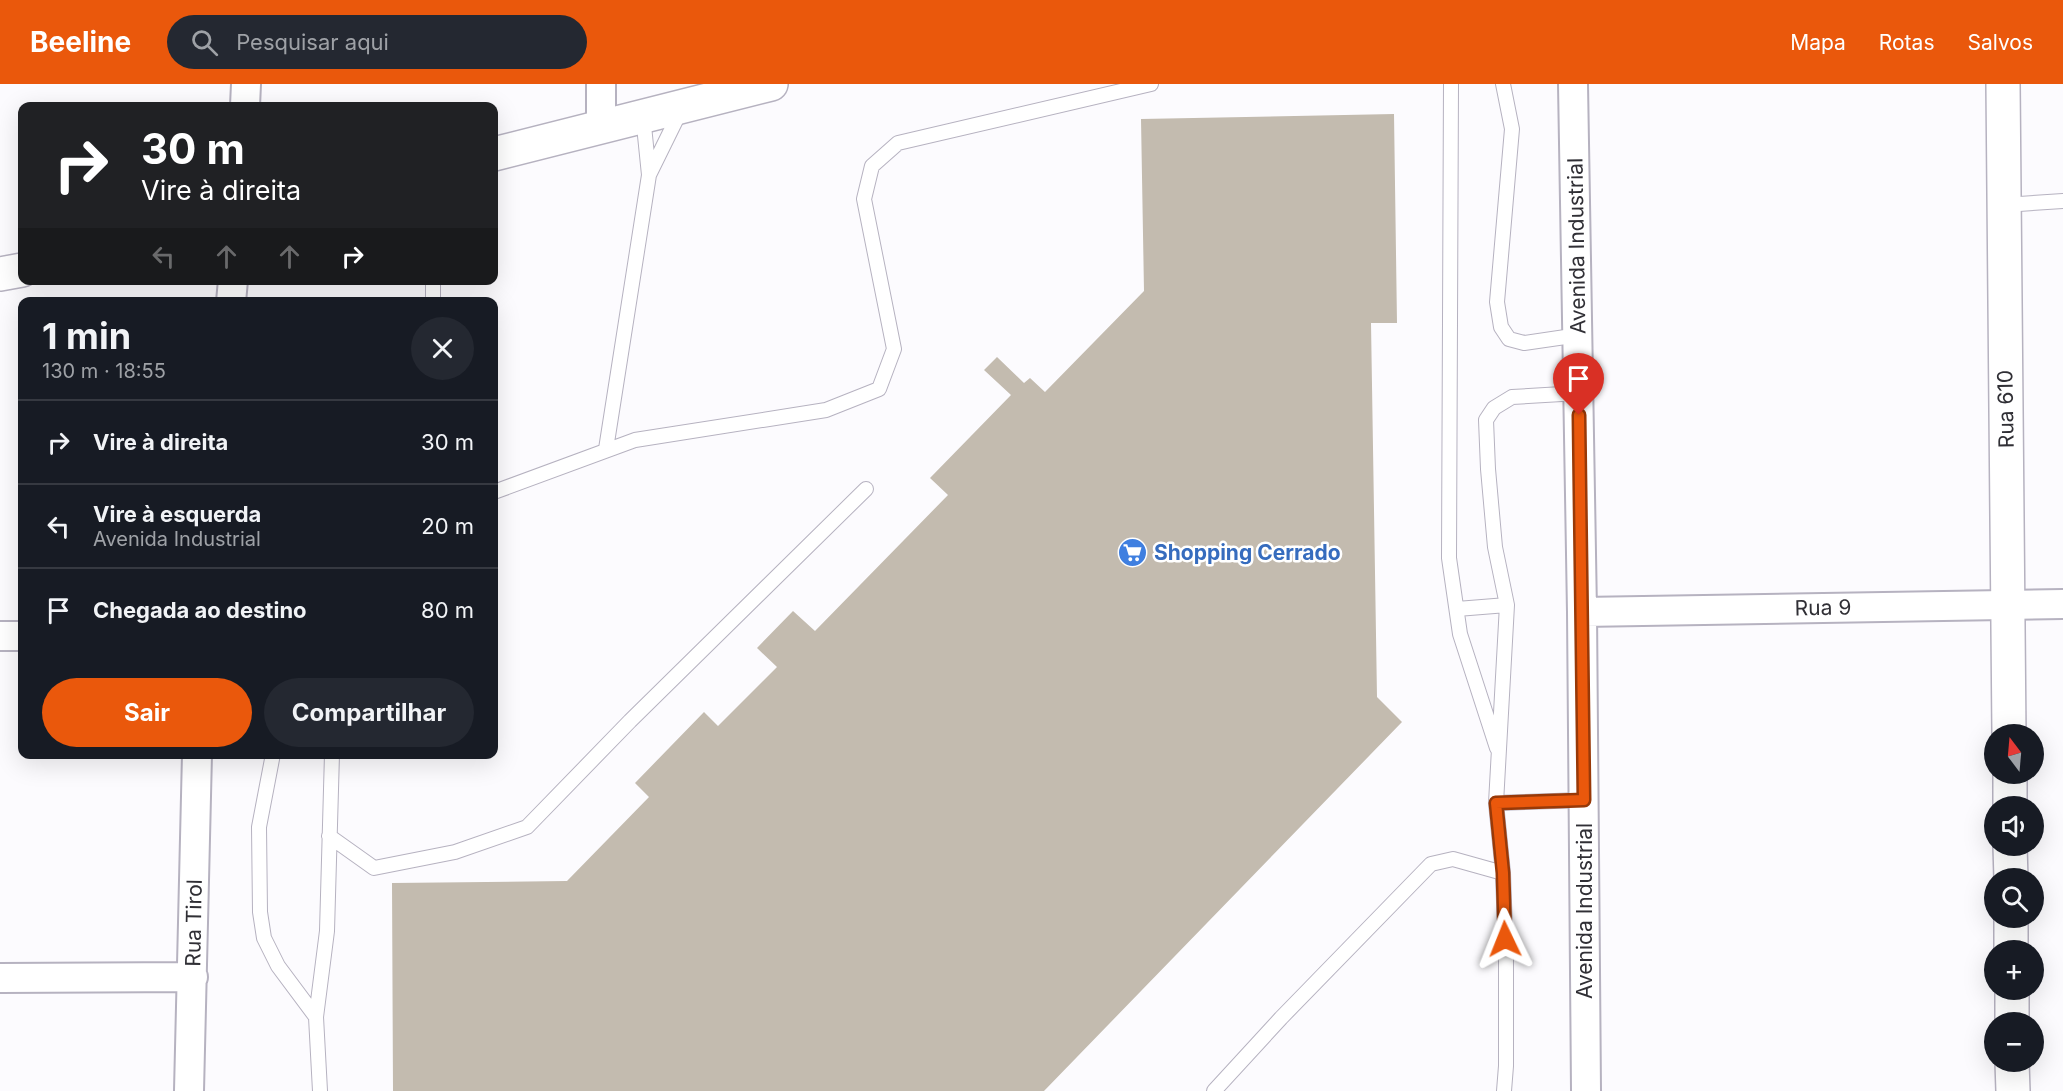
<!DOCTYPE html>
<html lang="pt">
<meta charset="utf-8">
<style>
body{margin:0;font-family:Inter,sans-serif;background:#242831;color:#f1f3f6;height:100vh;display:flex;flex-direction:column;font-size:22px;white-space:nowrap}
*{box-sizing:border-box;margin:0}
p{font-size:20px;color:#9ea1a6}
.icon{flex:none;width:33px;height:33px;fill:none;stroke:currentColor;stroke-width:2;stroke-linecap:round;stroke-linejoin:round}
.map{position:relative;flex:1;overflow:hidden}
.details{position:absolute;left:18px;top:213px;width:480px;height:462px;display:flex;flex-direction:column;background:#171b24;border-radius:12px;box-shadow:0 6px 24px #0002}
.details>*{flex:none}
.hud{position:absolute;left:18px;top:18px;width:480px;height:183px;border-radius:12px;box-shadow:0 6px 24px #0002;background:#202124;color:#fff;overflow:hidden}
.needle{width:39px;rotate:344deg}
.controls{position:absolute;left:1984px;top:640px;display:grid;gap:12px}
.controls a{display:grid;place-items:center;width:60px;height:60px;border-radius:50%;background:#171b24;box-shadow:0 6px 24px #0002;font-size:30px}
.pin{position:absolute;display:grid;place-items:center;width:51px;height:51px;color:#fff;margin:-62px -26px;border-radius:50% 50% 50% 0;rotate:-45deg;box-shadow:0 0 6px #0007}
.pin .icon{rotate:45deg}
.me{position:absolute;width:66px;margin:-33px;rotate:358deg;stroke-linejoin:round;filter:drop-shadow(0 0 4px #0008)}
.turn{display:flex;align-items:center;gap:21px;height:126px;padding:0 24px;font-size:27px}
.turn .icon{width:78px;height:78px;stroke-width:2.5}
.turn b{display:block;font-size:42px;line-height:51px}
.lanes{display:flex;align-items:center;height:57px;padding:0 24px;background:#0003;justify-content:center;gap:30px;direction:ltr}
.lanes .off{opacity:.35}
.round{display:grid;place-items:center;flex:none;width:63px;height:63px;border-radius:32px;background:#242831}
.overview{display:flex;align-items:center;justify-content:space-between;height:102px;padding:0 24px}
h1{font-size:36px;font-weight:700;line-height:45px}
.primary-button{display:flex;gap:12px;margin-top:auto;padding:12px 24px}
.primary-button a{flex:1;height:69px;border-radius:36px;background:#ea580c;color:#fff;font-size:24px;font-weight:700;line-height:69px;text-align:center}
.primary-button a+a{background:#242831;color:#f1f3f6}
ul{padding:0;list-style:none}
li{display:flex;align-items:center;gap:18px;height:84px;padding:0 24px;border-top:2px solid #363941}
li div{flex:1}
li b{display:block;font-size:22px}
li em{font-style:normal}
header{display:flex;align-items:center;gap:36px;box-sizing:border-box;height:84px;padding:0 30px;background:#ea580c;color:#fff}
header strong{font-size:28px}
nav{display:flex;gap:33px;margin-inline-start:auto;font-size:21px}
.search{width:420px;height:54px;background:#242831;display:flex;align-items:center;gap:15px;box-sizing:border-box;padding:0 21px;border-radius:33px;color:#9ea1a6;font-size:22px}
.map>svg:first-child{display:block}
</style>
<header>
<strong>Beeline</strong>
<div class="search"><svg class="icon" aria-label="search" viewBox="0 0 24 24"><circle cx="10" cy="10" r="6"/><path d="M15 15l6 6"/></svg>Pesquisar aqui</div>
<nav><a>Mapa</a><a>Rotas</a><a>Salvos</a></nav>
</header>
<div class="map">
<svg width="2063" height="1007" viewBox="0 0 2063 1007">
<rect width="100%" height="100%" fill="#fcfbfe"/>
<path fill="#c3bbaf" d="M1394 30 1397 239H1371L1377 613 1402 638 1044 1007H393L392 799 567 797 649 713 635 699 704 628 718 642 777 583 757 564 793 527 815 547 948 411 930 394 1011 311 984 286 997 273 1024 299 1030 294 1045 308 1144 207 1141 35Z"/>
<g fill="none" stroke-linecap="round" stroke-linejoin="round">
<defs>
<path id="lane" d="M1451 0 1449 474 1460 550 1497 664
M1503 0 1512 45 1497 218 1501 243 1509 255 1524 259 1579 251
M649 91 681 26
M2004 121 2063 117
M433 218V196
M606 365 649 91 643 32
M494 408 635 356 826 326 879 305 894 265 864 115 872 82 898 59 1151 0
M1457 525 1507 521
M273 670 259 743 260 828 264 854 278 882 316 933
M1496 719 1584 716
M329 752 374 784 455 768 527 743 630 637 866 405
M320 1007 316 933 327 847 332 670
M1214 1007 1281 934 1431 780 1453 775 1503 789
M1504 1007 1506 982V877L1503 789 1496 719 1507 521 1495 463 1488 385 1486 336 1494 324 1512 313 1579 309"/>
<path id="street" d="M1573 0 1582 528 1586 1007
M245 22 246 0
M601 42V0
M231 218 233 196
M1582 528 2063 520
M0 552H22
M0 894 193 893
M189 1007 197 670"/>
<path id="secondary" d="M2003 0 2009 651
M494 70 771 0
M0 190 22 186
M2010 690V723
M2010 762 2011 795
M2011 834V867
M2012 906V939
M2012 978 2013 1007"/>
</defs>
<use href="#lane" stroke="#b6b2c0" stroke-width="16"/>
<use href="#street" stroke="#b6b2c0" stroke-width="32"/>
<use href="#secondary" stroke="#b6b2c0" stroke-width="36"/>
<use href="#lane" stroke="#fff" stroke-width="14"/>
<use href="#street" stroke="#fff" stroke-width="28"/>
<use href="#secondary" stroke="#fff" stroke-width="33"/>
</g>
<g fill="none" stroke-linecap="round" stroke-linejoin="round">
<defs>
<path id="route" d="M1505 855 1503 789 1496 719 1584 716 1579 331"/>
</defs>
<use href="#route" stroke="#983908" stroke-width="15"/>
<use href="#route" stroke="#ea580c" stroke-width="10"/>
</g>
<defs>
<symbol id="supermarket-disc" viewBox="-11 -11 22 22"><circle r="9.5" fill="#3f7fe0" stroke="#fff"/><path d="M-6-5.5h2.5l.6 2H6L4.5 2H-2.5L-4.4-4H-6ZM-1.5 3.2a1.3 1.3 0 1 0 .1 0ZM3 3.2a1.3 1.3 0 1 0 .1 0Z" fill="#fff"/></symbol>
</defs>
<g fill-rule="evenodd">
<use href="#supermarket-disc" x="1116" y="452" width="33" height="33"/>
</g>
<g text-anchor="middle" stroke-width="5" stroke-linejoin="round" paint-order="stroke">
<g font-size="21" fill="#302f35" stroke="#fff">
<text transform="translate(1577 162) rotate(-91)" y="7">Avenida Industrial</text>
<text transform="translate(2006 325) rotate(-91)" y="7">Rua 610</text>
<text transform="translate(1823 524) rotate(-1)" y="7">Rua 9</text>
<text transform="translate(1585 827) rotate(-90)" y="7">Avenida Industrial</text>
<text transform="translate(194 839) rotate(-89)" y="7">Rua Tirol</text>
</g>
<g font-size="21" font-weight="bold" fill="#366cbe" stroke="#fff" text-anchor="start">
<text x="1154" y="476">Shopping Cerrado</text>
</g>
</g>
</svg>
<div class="controls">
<a><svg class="needle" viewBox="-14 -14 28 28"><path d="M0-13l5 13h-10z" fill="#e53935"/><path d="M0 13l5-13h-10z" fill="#9ea1a6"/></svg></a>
<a><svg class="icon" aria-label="sound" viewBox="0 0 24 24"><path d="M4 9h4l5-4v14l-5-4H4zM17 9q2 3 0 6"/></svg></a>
<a><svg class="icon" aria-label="search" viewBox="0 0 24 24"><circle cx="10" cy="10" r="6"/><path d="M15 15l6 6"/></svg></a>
<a>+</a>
<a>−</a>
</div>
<div class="pin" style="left:1579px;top:331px;background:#d93025"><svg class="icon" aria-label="arrive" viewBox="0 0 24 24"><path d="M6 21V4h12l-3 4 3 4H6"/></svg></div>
<svg class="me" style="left:1505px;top:855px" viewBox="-20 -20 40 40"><path d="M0-17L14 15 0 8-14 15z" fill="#ea580c" stroke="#fff" stroke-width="4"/></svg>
<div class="hud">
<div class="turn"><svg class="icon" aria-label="right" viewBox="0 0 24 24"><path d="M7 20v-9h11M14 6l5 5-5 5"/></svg><div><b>30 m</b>Vire à direita</div></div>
<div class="lanes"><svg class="icon off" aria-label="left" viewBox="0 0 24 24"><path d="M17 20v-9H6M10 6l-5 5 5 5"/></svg><svg class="icon off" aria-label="ahead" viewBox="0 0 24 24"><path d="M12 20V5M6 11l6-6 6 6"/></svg><svg class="icon off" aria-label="ahead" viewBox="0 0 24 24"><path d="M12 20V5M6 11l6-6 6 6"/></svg><svg class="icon" aria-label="right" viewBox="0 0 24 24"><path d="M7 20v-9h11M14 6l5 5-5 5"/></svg></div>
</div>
<section class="details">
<div class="overview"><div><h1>1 min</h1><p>130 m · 18:55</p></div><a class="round"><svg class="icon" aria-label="close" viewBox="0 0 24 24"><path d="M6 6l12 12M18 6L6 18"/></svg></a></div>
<ul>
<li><svg class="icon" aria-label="right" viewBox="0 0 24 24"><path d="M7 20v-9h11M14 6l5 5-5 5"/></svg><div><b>Vire à direita</b></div><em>30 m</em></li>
<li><svg class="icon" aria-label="left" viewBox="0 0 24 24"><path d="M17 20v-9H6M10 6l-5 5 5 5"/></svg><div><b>Vire à esquerda</b><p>Avenida Industrial</p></div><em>20 m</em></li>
<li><svg class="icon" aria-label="arrive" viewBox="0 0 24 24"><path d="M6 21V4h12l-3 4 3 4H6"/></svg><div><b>Chegada ao destino</b></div><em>80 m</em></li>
</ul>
<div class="primary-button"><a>Sair</a><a>Compartilhar</a></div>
</section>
</div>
